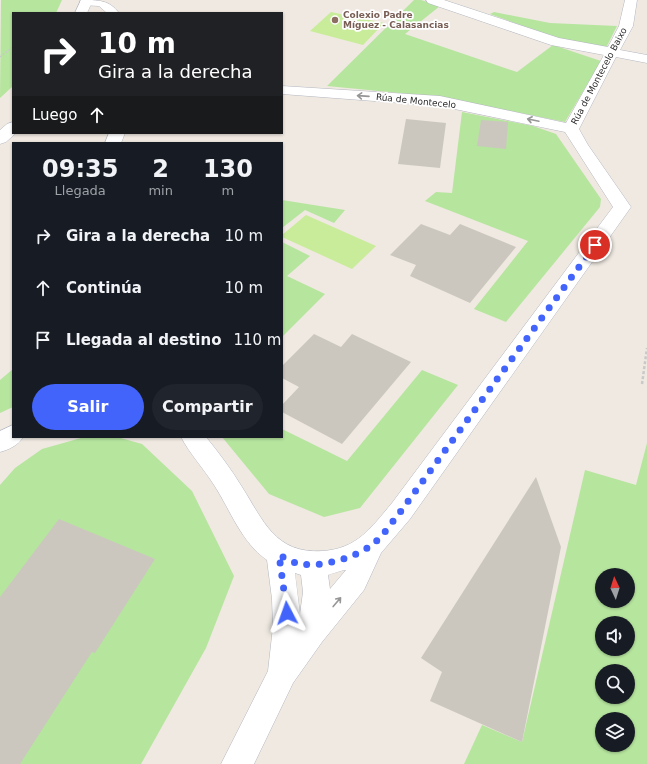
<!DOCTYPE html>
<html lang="es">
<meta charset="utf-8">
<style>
body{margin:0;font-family:"DejaVu Sans",sans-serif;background:#20242c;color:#f1f3f6;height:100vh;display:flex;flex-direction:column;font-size:15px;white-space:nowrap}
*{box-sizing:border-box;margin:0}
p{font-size:13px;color:#9ea1a6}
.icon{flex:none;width:22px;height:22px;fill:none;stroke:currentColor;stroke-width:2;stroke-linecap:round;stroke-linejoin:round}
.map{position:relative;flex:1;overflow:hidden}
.sheet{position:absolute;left:12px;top:142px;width:271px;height:296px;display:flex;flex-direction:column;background:#171b24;border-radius:0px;box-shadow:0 1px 3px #0004}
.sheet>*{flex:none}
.banner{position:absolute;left:12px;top:12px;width:271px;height:122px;border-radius:0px;box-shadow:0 1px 3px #0004;background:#202124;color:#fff;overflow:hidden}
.needle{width:26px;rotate:356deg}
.buttons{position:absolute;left:595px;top:568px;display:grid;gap:8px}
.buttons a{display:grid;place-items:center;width:40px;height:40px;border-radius:50%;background:#171b24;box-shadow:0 1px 3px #0004;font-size:20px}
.pin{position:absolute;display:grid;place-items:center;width:34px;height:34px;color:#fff;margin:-17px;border:2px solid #fff;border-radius:50%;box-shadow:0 1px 4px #0007}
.me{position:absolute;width:44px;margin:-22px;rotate:356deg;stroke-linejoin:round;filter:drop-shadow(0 0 3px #0008)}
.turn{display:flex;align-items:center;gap:14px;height:84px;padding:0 20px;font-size:18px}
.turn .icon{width:52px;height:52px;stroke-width:2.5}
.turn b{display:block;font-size:28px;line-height:34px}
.then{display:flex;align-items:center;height:38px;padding:0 20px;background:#0003;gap:8px;font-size:15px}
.eta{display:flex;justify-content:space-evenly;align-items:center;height:68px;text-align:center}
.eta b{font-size:24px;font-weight:800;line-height:28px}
.cta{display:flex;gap:8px;margin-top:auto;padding:8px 20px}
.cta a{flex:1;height:46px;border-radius:24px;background:#4264fb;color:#fff;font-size:16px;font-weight:800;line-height:46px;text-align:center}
.cta a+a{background:#20242c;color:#f1f3f6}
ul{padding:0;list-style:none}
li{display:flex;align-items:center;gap:12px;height:52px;padding:0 20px}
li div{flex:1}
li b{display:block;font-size:15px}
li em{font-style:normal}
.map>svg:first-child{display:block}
</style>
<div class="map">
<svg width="647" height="764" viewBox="0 0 647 764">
<rect width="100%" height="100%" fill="#efe9e1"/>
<path fill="#b6e59e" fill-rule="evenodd" d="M1 0H62L56 13H13V86L0 98Z
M414 0H421L440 6 405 34 517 72 553 45 601 61 565 122 440 97 327 86Z
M494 12 550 23 617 26 606 48 564 41 490 14Z
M462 112 533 126 556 134 601 199 600 207 506 322 474 309 528 241 425 201 436 192 452 193Z
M282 200 345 210 334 223 305 210 282 228Z
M282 242 310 256 287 276 325 294 282 337Z
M13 369V407L0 413V380Z
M422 370 458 385 360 508 324 517 269 494 222 437H282V429L347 461Z
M117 437 142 444 192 491 234 576 206 648 141 764H0V485L15 468 42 449 81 438Z
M647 443V764H464L482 725 522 742 585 470 636 485ZM602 575H628V601H602ZM602 623H628V649H602ZM602 671H628V697H602ZM602 719H628V745H602Z"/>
<path fill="#c9ec9a" d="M331 12 384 23 363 45 310 31Z
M306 215 376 246 352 269 282 237V235Z"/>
<path fill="#cbc7bf" d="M406 119 446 123 440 168 398 164Z
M481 120 508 122 506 149 477 146Z
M421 224 450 235 460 224 516 247 470 303 410 276 416 265 390 255Z
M314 334 341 347 352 334 411 362 342 444 282 412V405L299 387 282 378V366Z
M536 477 561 547 522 742 430 701 442 672 421 658Z
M59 519 155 559 95 653 92 652 20 764H0V597Z"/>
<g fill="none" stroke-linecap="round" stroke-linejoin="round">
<defs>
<path id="minor" d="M81 0C99 0 109 0 119 13H107L99 6 82 5 80 2Z
M426 0H444L559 38 608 47 619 26 625 0H637L633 26 620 50 647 55V63L616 57 579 129 588 145 631 207 410 519 381 553 364 590 322 642 293 683 254 764H221L268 671 273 627 272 599 267 560C241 542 231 511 214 485 204 469 190 454 181 437H206C219 453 231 469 242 487 263 520 275 554 322 551 357 549 371 528 392 503L613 207 565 132 440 106 282 94V86L440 96 566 123 604 55 551 45 428 3ZM344 570H346L330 589 328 575ZM295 573 301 575 303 592 300 614Z
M109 133H125L121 143H105Z
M13 425V437H23C19 445 8 450 0 452V431Z"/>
<path id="secondary" d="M81 0H93L87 13H75Z
M13 122V133H16L6 142 0 144V130L7 124Z"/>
</defs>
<use href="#minor" stroke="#b4b7c1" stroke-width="1"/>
<use href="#secondary" stroke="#b4b7c1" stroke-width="1"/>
<path stroke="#c9c9c9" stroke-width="1.5" stroke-dasharray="2 1.5" stroke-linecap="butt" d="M0 57 13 47"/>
<path stroke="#c9c9c9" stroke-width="2.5" stroke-dasharray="3 2" stroke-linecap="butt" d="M642 384 647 348"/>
<use href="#minor" fill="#fff" fill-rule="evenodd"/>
<use href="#secondary" fill="#fff" fill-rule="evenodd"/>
</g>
<defs><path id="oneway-shaft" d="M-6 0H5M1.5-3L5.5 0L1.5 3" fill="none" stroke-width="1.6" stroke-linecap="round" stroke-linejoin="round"/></defs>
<g stroke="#969696">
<use href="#oneway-shaft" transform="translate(363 96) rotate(-176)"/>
<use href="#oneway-shaft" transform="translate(533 120) rotate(-168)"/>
<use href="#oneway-shaft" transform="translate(337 602) rotate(-50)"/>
</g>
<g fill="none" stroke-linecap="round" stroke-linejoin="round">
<path stroke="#4264fb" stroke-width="7" stroke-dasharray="0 12.6" d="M287 613 279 555C285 558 291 561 296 563 318 569 356 558 373 544 384 535 392 522 401 511L595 245"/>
</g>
<circle fill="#8d6e63" stroke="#fff" stroke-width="1.5" cx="335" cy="20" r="4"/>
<g text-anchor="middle" stroke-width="3.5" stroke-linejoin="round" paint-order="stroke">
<g font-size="9" font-weight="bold" fill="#785e54" stroke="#fff" text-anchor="start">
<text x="343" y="18">Colexio Padre<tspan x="343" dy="10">Míguez - Calasancias</tspan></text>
</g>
<g font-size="9" fill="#2e2e2e" stroke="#fff">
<text transform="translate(599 76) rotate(-62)" y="3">Rúa de Montecelo Baixo</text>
<text transform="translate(416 101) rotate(6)" y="3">Rúa de Montecelo</text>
</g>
</g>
</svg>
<div class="buttons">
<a><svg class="needle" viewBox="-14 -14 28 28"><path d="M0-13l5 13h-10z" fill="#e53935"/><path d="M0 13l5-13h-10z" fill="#9ea1a6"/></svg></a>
<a><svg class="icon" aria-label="sound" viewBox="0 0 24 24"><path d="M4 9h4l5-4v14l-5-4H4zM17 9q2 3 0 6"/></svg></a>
<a><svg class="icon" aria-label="search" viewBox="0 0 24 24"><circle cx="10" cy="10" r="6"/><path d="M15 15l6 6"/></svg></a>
<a><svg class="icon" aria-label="layers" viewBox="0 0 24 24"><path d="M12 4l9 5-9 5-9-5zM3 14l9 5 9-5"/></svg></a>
</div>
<div class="pin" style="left:595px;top:245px;background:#d93025"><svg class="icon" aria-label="arrive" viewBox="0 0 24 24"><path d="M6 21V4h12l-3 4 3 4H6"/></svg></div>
<svg class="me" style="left:287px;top:613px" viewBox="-20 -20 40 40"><path d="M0-17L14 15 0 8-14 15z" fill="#4264fb" stroke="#fff" stroke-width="4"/></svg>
<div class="banner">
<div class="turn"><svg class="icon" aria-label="right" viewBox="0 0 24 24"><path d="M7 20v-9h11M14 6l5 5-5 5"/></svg><div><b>10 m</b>Gira a la derecha</div></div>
<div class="then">Luego<svg class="icon" aria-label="ahead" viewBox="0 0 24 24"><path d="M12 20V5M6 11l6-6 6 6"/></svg></div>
</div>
<section class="sheet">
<div class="eta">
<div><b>09:35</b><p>Llegada</p></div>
<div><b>2</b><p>min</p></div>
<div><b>130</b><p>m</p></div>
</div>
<ul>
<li><svg class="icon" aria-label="right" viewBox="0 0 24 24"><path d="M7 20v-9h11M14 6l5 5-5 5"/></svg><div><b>Gira a la derecha</b></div><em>10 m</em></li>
<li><svg class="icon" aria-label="ahead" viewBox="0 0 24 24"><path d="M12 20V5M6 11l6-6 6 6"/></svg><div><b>Continúa</b></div><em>10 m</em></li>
<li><svg class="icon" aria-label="arrive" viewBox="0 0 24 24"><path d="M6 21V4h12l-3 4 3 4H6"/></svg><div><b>Llegada al destino</b></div><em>110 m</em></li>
</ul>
<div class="cta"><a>Salir</a><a>Compartir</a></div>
</section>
</div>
